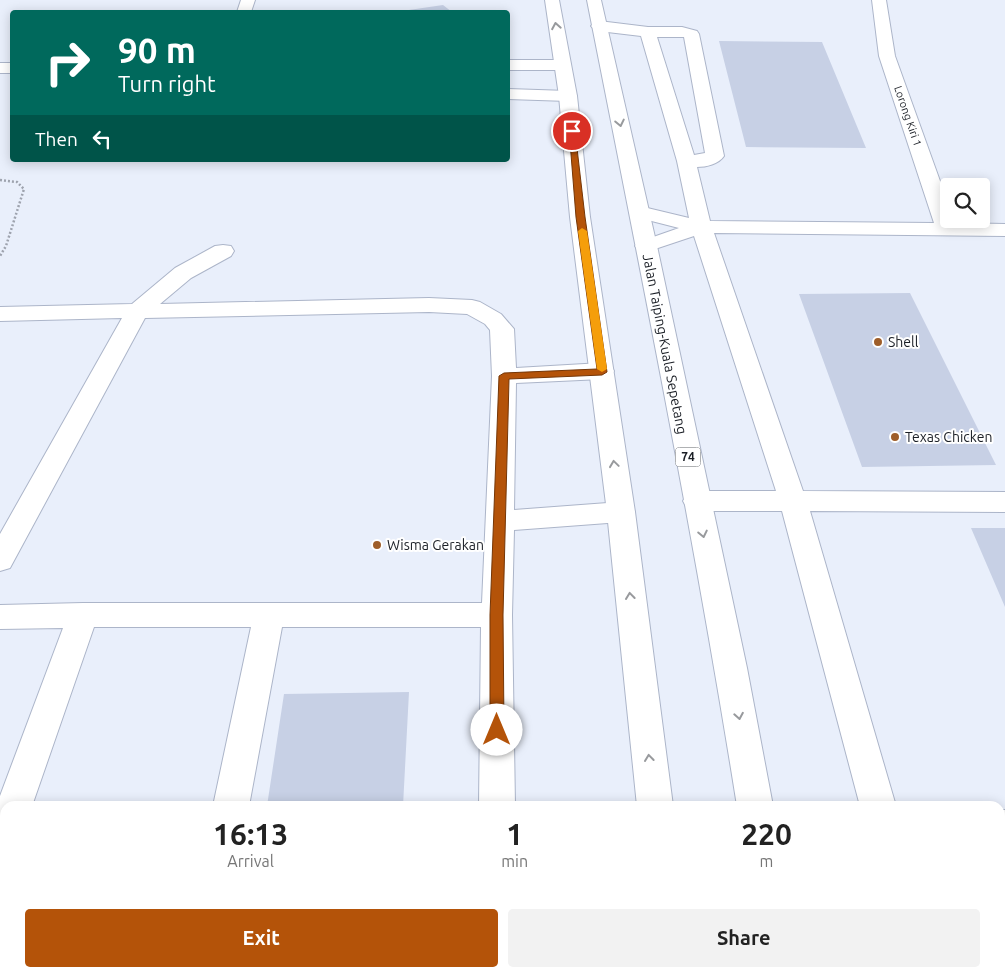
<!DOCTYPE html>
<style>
body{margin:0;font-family:Ubuntu,sans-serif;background:#f2f2f2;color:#222;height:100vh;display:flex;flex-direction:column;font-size:19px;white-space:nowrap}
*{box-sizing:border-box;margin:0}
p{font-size:16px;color:#767676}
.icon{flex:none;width:28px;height:28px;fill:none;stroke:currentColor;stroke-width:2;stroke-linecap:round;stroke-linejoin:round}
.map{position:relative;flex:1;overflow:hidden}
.panel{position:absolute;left:0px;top:801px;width:1005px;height:176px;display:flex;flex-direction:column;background:#fff;border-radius:15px 15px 0 0;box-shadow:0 2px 12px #0003}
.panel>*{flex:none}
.hud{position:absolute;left:10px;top:10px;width:500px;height:152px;border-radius:5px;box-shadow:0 2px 12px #0003;background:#00695c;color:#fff;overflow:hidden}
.tools{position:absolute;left:940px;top:178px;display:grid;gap:10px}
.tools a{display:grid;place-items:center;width:50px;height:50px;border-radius:5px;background:#fff;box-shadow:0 2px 12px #0003;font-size:25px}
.pin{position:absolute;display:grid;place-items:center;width:42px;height:42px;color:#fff;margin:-21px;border:2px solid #fff;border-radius:50%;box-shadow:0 1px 5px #0007}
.me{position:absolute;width:55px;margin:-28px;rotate:0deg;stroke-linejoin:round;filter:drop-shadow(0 0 4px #0008)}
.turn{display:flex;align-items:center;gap:18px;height:105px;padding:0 25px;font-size:22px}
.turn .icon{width:65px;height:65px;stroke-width:2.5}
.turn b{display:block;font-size:35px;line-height:42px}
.then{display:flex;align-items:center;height:48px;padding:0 25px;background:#0003;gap:10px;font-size:19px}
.eta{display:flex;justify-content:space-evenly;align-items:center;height:85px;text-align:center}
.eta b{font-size:30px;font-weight:600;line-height:35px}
.cta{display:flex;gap:10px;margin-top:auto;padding:10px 25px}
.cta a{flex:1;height:58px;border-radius:5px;background:#b45309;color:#fff;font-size:20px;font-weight:600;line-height:58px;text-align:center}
.cta a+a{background:#f2f2f2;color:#222}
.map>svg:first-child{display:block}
</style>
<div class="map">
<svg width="1005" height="977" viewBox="0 0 1005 977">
<rect width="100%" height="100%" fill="#e9effb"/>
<path fill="#c7d0e5" d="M443 5 452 12H402V11Z
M719 41 822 42 866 148 746 147Z
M910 293 996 465 862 467 799 294Z
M971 528H1005V607Z
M409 692 403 806H267L284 694Z
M242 972H394V977H241Z"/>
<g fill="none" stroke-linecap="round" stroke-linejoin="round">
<defs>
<path id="minor" d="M241 0H255L251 12H237Z
M872 0H886L895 56 949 206V219H953L955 223 1005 224V236L714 233 803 491 1005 492V512L810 511 896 806H860L782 511H697L687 508 683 501 687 494 697 491H776L694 236 646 252 639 250 635 246 639 242 679 228 632 216 629 212 632 208 639 206 689 218 677 161 641 36 599 31 594 29 591 26 594 23 599 21 648 27H682L697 31 699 34 724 156C719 164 706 167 697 167L710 221 934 223 879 56ZM657 37H684L705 153 694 155Z
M508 60H563L569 62 571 65 569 68 563 70H508Z
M0 63H12V73H0Z
M508 89 568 91 574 92 577 96 574 100 568 101 508 99Z
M223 245 231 246 234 251 231 256 191 278 160 304 429 298 472 300 480 302 501 314 514 329 516 368 602 363 611 366 614 371 611 376 602 379 516 383 514 510 621 502 631 505 635 512 631 519 621 522 514 530 512 615 515 806H479L481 627H282L249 806H213L251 627H94L32 806H5V860L0 862V796L63 628 0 629V605L83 603H482L492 376 490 330 485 324 467 314 429 312 145 318 10 568 0 571V534L122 318 0 321V307L132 304 175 268 215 246Z
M1000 810H1005V844H1000Z
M1000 925 1005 927V977H995L990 972H1000Z
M177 972H217L216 977H176Z
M477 972H517V977H477Z
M905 972H945L946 977H906Z"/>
<path id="major" d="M545 0H559L577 96 590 217 635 512 673 806H637L607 512 570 217 559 96Z
M587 0H601L657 246 747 668 773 806H737C694 536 640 268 587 0Z
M654 972H694V977H654Z
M765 972H805L806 977H766Z"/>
</defs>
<use href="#minor" stroke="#acb5c9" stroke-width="2"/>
<use href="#major" stroke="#acb5c9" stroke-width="2"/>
<path stroke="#9ea3ae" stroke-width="2.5" stroke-dasharray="2 2" stroke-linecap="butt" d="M0 180 17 182 24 189 6 246 0 256"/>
<use href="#minor" fill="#fff" fill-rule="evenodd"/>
<use href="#major" fill="#fff" fill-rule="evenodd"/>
</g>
<defs><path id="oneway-chevron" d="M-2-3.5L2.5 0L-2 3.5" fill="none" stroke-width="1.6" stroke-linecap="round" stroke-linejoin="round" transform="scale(1.25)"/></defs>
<g stroke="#989a9d">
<use href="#oneway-chevron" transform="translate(556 26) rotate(-100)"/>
<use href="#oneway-chevron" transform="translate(620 123) rotate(78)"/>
<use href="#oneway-chevron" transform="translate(614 464) rotate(-98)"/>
<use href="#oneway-chevron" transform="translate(703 534) rotate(78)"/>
<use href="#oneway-chevron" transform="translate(630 596) rotate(-97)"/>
<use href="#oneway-chevron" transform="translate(739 716) rotate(80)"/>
<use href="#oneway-chevron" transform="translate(649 758) rotate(-97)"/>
</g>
<path fill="#b45309" stroke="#753606" d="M569 129 575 131 585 217 607 372 602 375 509 379 503 615 504 730 502 734 497 736 492 734 490 730V615L499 376 504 373 597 369 576 217Z"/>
<path fill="#f59e0b" d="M582 228 587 231 607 369 602 372 597 369 578 231Z"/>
<g fill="#9e5d29" stroke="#fff" stroke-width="2">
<circle cx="878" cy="342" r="5"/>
<circle cx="895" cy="437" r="5"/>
<circle cx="377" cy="545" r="5"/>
</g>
<g text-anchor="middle" stroke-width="4" stroke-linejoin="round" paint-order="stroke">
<g font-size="11" fill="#1b1f26" stroke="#fff">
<text transform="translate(908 116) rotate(71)" y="4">Lorong Kiri 1</text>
</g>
<rect fill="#fff" stroke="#5f6267" stroke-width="1" x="675.5" y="447.5" width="25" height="19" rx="4"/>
<g font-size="12" font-weight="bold" fill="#1b1f26">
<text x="688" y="461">74</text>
</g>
<g font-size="14" fill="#1b1f26" stroke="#fff" text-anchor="start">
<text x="888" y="347">Shell</text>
<text x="905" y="442">Texas Chicken</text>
<text x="387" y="550">Wisma Gerakan</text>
</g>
<g font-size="14" fill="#1b1f26" stroke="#fff">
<text transform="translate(665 344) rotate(79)" y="5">Jalan Taiping-Kuala Sepetang</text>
</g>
</g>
</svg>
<div class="tools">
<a><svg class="icon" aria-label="search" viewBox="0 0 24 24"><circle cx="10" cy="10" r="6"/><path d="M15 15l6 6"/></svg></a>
</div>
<div class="pin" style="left:572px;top:131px;background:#d93025"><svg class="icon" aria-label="arrive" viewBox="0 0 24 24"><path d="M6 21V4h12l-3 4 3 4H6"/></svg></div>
<svg class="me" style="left:497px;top:730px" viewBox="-20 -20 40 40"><circle r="19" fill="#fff"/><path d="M0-13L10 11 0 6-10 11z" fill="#b45309"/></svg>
<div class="hud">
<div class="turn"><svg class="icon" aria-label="right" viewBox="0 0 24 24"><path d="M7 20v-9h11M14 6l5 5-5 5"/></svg><div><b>90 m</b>Turn right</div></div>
<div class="then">Then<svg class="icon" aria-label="left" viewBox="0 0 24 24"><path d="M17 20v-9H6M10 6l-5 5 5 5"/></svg></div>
</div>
<section class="panel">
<div class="eta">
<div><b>16:13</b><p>Arrival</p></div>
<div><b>1</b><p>min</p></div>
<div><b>220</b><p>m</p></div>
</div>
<div class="cta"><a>Exit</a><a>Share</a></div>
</section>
</div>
